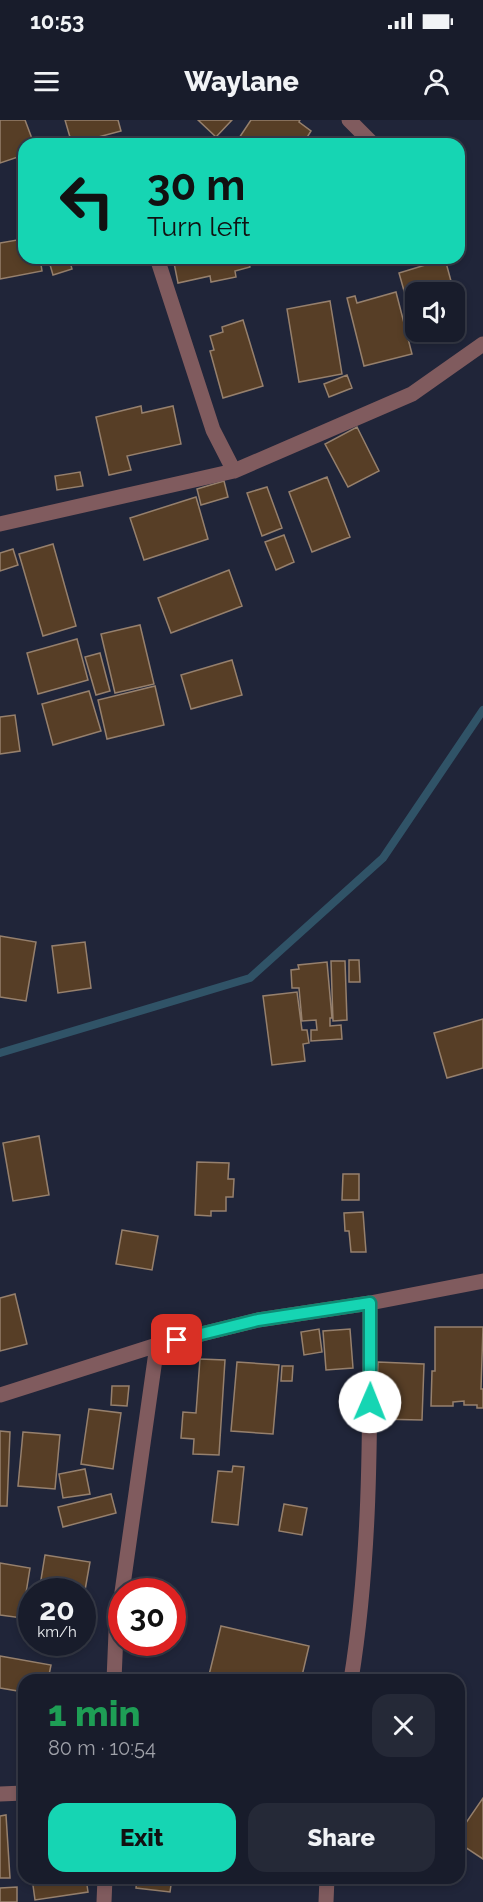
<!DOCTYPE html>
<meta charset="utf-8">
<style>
body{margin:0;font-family:Raleway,sans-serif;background:#252937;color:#f1f3f6;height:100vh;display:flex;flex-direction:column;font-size:22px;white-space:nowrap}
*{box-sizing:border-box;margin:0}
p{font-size:20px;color:#9fa1a9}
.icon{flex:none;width:33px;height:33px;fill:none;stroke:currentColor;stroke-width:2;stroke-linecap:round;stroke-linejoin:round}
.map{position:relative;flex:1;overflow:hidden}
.details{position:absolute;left:18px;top:1554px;width:447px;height:210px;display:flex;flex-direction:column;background:#181c2b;border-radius:18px;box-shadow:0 3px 9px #0003,0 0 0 2px #363a47}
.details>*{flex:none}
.top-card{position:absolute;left:18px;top:18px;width:447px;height:126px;border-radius:18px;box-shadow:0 3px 9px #0003,0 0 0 2px #363a47;background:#16d5b3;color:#111;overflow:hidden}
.buttons{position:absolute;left:405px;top:162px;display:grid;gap:12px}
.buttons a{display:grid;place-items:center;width:60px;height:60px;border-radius:12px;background:#181c2b;box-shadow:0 3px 9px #0003,0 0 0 2px #363a47;font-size:30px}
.speed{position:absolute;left:18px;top:1458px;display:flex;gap:12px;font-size:30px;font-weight:700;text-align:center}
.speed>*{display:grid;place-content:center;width:78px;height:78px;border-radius:50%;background:#181c2b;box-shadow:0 3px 9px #0003,0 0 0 2px #363a47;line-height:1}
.speed small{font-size:15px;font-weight:400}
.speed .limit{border:9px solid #d22;background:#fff;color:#111}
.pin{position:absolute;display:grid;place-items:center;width:51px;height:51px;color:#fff;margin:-26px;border-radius:12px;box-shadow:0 3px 9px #0006}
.me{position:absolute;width:66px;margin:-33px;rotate:1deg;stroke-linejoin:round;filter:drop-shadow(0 0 4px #0008)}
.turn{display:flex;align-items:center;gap:21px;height:126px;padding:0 30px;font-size:27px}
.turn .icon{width:78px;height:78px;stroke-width:2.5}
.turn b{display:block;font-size:42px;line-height:51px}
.round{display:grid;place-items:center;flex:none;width:63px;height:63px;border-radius:18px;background:#252937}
.summary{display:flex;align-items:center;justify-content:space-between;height:102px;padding:0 30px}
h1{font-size:36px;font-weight:800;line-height:45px;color:#1e9e55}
.cta{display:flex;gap:12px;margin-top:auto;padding:12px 30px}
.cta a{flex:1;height:69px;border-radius:18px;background:#16d5b3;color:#111;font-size:24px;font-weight:800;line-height:69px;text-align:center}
.cta a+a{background:#252937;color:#f1f3f6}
.status{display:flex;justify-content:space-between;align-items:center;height:42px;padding:0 30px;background:#181c2b;direction:ltr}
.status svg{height:16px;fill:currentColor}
header{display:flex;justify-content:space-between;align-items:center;height:78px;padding:0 30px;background:#181c2b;font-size:27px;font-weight:800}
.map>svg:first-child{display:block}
</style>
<div class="status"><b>10:53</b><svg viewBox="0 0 49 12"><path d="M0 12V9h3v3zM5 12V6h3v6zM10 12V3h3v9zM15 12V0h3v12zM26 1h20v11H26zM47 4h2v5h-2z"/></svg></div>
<header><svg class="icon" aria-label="menu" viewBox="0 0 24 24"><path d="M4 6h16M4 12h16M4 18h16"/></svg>Waylane<svg class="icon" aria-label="person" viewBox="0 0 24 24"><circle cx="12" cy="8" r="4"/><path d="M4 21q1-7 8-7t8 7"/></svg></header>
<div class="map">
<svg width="483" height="1782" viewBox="0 0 483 1782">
<rect width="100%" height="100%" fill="#202539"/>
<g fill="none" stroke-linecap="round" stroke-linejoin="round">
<path stroke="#305367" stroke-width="8" d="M0 933 250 858 383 738 483 590"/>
</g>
<path fill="#573e26" stroke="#96806d" stroke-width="1.5" d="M0 0H25L34 24H24V35L0 43Z
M65 0H118L121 11 72 24Z
M198 0H232L216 17Z
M251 0H300L299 2 311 11 303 24H235Z
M17 120 19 129 24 128V138H40L42 151 0 159V123Z
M48 138H69L72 149 53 155Z
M173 138H248L250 147 235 151 236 157 211 162 210 156 178 163Z
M445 139 454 172H416V212H436L417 217 399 153Z
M396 172 412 234 364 246 347 178 355 176 357 183Z
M454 174 463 204 454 206Z
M330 181 342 254 299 262 287 189Z
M243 200 263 266 223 278 210 231 214 230 210 216 223 212 222 207Z
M347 255 352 268 329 277 324 264Z
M141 286 142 293 173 286 181 324 127 336 131 350 109 355 96 297Z
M357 307 379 351 348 367 325 324Z
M80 352 83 366 57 370 55 356Z
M327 357 350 417 312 432 289 372Z
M224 361 228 377 201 385 197 369Z
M267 367 282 408 262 416 247 373Z
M196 377 208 419 144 440 130 398Z
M284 415 294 442 276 450 265 422Z
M53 424 76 506 43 516 19 434Z
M13 429 18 445 0 451V433Z
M229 450 242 486 171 513 158 478Z
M140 505 154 564 115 573 101 514Z
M77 519 88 560 38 574 27 533Z
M100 533 110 571 96 575 85 537Z
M232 540 242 575 191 589 181 555Z
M155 566 164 605 107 619 98 580Z
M89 571 101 611 53 625 42 584Z
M15 595 20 631 0 634V597Z
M0 816 36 822 26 881 0 877Z
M85 822 91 868 58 873 52 826Z
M349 840H359L360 862H349Z
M331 841H345L347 900 333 901Z
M327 842 332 898H330V906L341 905 342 919 311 921V910H317L316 900 302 901 299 868H292L291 850 299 849 298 845Z
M297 872 302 910H307L309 923 303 924 305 941 272 945 263 876Z
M483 899V948L447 958 434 913Z
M39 1016 49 1075 13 1081 3 1023Z
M197 1042 229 1043 228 1059H234L233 1077H226V1091H211V1096L195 1095Z
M343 1054H359V1080H342Z
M363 1092 366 1132H351L349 1111H345L344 1093Z
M122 1110 158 1116 152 1150 116 1144Z
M15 1174 27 1224 0 1231V1178Z
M435 1207H483L481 1269H483V1288H477V1285H464V1281L453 1282V1286H431L432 1251H435Z
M319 1209 322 1232 304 1235 301 1212Z
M350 1209 353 1248 326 1250 323 1211Z
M200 1239 225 1240 219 1335 193 1334 194 1319 181 1318 183 1292 196 1293Z
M237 1242 279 1245 273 1314 231 1311Z
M378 1242 424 1244 422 1300 376 1299Z
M282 1246H293L292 1261H281Z
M112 1266H129L127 1286 111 1285Z
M89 1289 121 1293 113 1349 81 1344Z
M0 1311 10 1312 7 1386H0Z
M23 1312 60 1315 55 1369 18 1366Z
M233 1346 244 1347 238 1405 212 1402 218 1351 232 1352Z
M85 1349 90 1374 63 1378 59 1354Z
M111 1374 116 1393 63 1407 58 1387Z
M284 1384 307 1388 302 1415 279 1411Z
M45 1435 90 1442 82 1487V1472H39Z
M0 1443 30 1448 22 1498 0 1495Z
M221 1506 309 1526 301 1560H230L209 1555Z
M0 1536 51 1545 48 1560H24V1572L0 1568Z
M483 1678V1739L459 1723V1713Z
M6 1695 10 1758H0V1696Z
M32 1758H86L88 1772 35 1780Z
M137 1758H172L170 1772 136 1768Z
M384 1758H432V1760L385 1762Z
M17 1767V1782H0V1768Z"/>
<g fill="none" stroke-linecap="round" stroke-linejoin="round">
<path stroke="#805b5e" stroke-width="15" d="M349 0 373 24
M157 138 213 310 234 351
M0 404 234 351 412 274 483 224
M0 1275 157 1225 258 1200 370 1183 483 1161
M122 1472 157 1225
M114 1560 116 1512 122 1475
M351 1560C371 1436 370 1309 370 1183
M0 1674 24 1673
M104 1782 105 1758
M326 1782 327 1758"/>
</g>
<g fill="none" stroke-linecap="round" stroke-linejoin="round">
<defs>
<path id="route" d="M177 1220 258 1200 370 1183V1282"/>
</defs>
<use href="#route" stroke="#0e8a74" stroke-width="15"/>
<use href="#route" stroke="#16d5b3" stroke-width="10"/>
</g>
</svg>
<div class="buttons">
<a><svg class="icon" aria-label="sound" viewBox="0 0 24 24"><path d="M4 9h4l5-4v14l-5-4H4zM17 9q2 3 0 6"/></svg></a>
</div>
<div class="speed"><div>20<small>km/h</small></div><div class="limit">30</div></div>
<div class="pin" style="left:177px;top:1220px;background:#d93025"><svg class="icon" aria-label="arrive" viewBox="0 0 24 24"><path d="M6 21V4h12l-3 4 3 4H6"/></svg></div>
<svg class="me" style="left:370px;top:1282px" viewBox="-20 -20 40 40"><circle r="19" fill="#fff"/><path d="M0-13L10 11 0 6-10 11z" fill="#16d5b3"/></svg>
<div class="top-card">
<div class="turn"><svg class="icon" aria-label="left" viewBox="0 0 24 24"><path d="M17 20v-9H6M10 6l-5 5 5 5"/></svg><div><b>30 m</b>Turn left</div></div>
</div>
<section class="details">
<div class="summary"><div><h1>1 min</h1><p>80 m · 10:54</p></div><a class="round"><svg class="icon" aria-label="close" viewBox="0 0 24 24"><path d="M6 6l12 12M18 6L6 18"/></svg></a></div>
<div class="cta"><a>Exit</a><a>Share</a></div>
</section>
</div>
